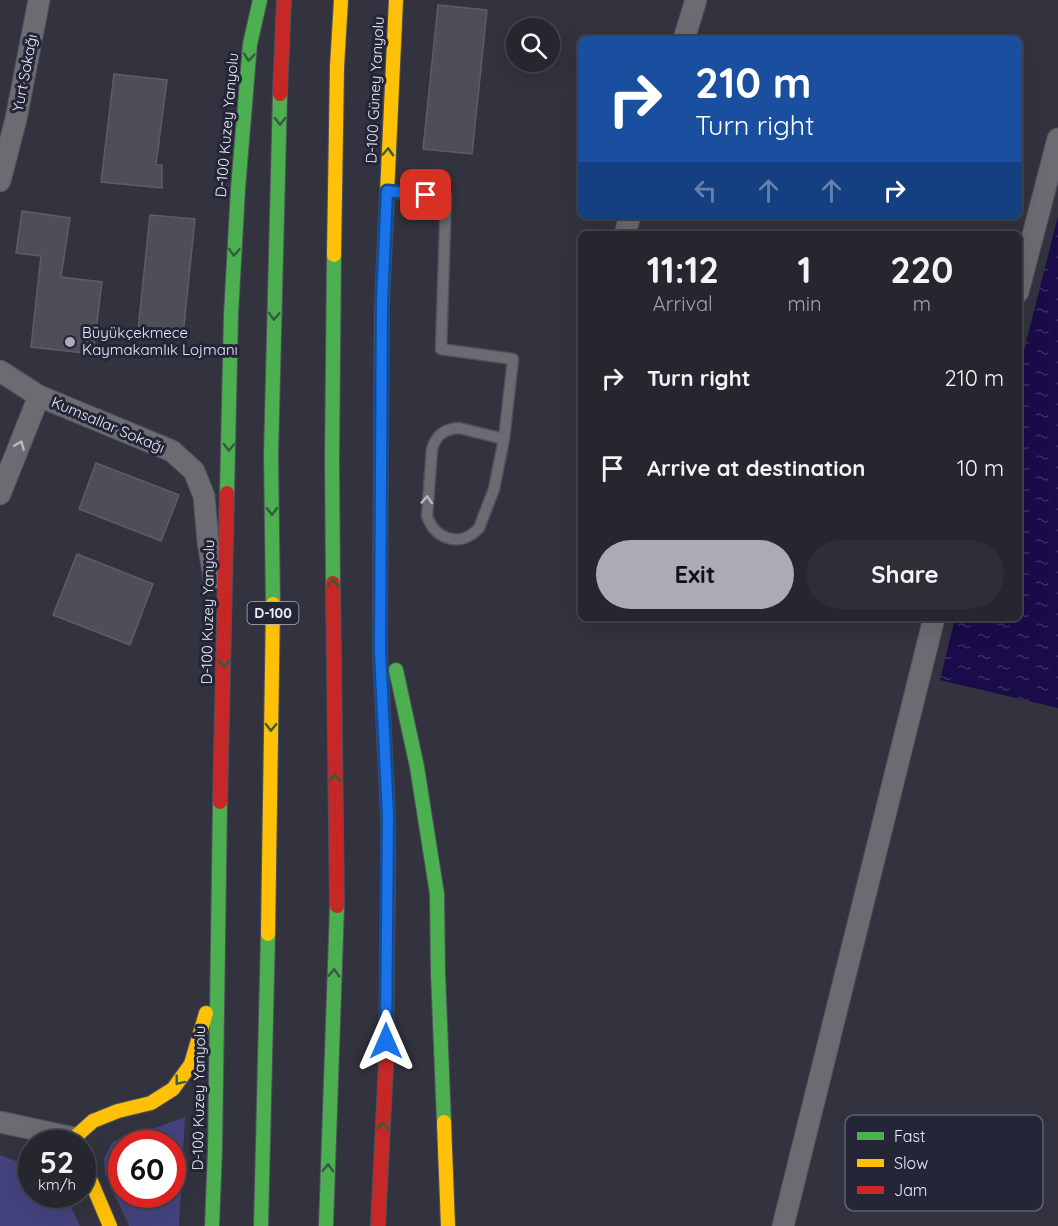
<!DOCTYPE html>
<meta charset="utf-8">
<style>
body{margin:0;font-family:Quicksand,sans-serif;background:#2e2e36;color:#f1f3f6;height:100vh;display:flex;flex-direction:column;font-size:22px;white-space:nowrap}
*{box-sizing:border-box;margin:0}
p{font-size:20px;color:#a4a5aa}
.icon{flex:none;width:33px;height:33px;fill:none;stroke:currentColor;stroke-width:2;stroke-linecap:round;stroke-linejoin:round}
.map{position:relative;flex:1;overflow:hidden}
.sheet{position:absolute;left:578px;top:231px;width:444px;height:390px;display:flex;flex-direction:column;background:#26262e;border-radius:9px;box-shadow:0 6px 24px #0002,0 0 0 2px #42434a}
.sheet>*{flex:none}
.guide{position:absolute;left:578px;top:36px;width:444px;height:183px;border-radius:9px;box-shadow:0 6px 24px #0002,0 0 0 2px #42434a;background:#1a4fa0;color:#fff;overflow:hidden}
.controls{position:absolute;left:506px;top:18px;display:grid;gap:12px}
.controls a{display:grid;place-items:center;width:54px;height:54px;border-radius:50%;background:#26262e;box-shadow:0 6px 24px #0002,0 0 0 2px #42434a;font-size:30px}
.speed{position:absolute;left:18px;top:1130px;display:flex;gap:12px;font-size:30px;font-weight:700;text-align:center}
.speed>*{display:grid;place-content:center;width:78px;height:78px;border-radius:50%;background:#26262e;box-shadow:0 6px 24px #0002,0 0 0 2px #42434a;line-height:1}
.speed small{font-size:15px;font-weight:400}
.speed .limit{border:9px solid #d22;background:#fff;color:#111}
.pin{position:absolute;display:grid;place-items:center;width:51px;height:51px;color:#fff;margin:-26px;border-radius:12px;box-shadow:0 3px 9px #0006}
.me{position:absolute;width:66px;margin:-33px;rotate:0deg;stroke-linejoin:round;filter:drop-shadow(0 0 4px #0008)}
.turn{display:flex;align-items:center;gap:21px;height:126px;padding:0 18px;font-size:27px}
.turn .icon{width:78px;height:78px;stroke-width:2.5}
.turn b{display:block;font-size:42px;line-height:51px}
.lanes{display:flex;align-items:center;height:57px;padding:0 18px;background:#0003;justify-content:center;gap:30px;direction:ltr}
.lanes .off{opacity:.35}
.eta{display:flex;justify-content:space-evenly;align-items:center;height:102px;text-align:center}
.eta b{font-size:36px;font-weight:700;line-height:42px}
.cta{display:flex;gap:12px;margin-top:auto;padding:12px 18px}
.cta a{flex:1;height:69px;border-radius:36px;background:#aaabb7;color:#111;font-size:24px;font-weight:700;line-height:69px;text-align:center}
.cta a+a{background:#2e2e36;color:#f1f3f6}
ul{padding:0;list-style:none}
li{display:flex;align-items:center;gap:18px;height:90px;padding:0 18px}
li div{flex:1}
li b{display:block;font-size:22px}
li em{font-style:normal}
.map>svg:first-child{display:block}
</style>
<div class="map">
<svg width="1058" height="1226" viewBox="0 0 1058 1226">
<defs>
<pattern id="water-ripples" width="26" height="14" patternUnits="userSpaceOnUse" patternTransform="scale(1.5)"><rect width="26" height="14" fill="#190c49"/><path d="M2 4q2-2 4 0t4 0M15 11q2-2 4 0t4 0" fill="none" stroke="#3b3064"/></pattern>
</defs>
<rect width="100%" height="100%" fill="#32333e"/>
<path fill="#44437f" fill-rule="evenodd" d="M185 1117 179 1226H129L105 1174 104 1158 112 1143 123 1136 152 1129ZM122 1143H172V1194H122Z
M0 1155 31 1167 32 1194H65L80 1226H0Z"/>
<path fill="url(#water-ripples)" d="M1058 216V708L940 680 955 618H1018L1019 370Z"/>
<path fill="#4d4e57" stroke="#5c5d66" stroke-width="1.5" d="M438 5 487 10 472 154 423 149Z
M114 74 167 80 156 165H162V188L101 182Z
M22 211 70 218 61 277 102 282 93 354 31 347 41 256 16 253Z
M150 215 195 219 183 335 138 330Z
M96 463 179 495 161 541 79 509Z
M77 554 153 584 130 645 53 615Z"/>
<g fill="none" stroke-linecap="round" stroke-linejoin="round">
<defs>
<path id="lane" d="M391 192 446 196 441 349 513 359 504 439 494 489 479 528C461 548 435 540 427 516L432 449C436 435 444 429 459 428L504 439"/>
<path id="street" d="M684 39 696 0
M0 181 16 119 39 0
M625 234 630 216
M1018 292 1058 139
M0 371 39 396 172 451 194 471 204 496 208 542 214 578
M0 494 39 396
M0 1122 74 1138
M783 1226 934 618"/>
<path id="fast" d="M381 434 380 651 388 816V863
M227 493 231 315 238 189 250 44 260 0
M333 583 332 459 334 255
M273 604 271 455 280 94
M396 670 417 767 437 894 438 973 444 1122
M212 1226 215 1150 220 802
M261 1226 268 934
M326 1226 337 906"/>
<path id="slow" d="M334 255 337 67 341 0
M381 434 382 302 396 0
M268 934 273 604
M444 1122 448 1226
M76 1143 74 1138 93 1121 118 1111 151 1103 173 1089 191 1064 206 1013
M82 1160 110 1226"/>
<path id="jam" d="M280 94 284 0
M333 583 337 906
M220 802 227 493
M378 1226 386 1064 388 863"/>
</defs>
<use href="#lane" stroke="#50515b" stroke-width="13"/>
<use href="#street" stroke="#50515b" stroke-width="23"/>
<use href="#fast" stroke="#50515b" stroke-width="16"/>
<use href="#slow" stroke="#50515b" stroke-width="16"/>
<use href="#jam" stroke="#50515b" stroke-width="16"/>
<use href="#lane" stroke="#6b6b71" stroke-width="10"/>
<use href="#street" stroke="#6b6b71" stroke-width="21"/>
<use href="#fast" stroke="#4caf50" stroke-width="14"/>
<use href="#slow" stroke="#ffc107" stroke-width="14"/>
<use href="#jam" stroke="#c62828" stroke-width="14"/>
</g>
<defs><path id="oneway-chevron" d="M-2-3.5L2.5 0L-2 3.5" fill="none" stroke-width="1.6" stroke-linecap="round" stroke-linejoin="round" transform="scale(1.5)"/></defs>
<g stroke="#345c41">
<use href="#oneway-chevron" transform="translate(249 57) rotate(95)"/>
<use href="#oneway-chevron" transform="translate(280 121) rotate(91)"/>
<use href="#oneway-chevron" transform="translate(388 152) rotate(-87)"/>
<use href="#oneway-chevron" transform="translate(234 252) rotate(93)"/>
<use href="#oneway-chevron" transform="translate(274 316) rotate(92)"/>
<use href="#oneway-chevron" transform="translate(229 447) rotate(91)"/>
<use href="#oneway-chevron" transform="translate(272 511) rotate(89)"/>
<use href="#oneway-chevron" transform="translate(333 583) rotate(-91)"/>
<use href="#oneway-chevron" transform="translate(224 663) rotate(92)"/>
<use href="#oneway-chevron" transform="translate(271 727) rotate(91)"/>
<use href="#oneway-chevron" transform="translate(335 778) rotate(-91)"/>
<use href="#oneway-chevron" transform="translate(334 973) rotate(-88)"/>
<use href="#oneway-chevron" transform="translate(179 1081) rotate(128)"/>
<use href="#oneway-chevron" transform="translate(383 1126) rotate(-87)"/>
<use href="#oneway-chevron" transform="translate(328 1168) rotate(-88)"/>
</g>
<g stroke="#b7b8c2">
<use href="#oneway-chevron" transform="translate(20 445) rotate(-68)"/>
<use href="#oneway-chevron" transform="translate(427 500) rotate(-86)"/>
</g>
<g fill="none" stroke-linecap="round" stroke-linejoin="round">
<defs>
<path id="route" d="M386 1041 388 816 380 651 382 302 387 191 426 195"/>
</defs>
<use href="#route" stroke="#114b97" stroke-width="15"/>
<use href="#route" stroke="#1a73e8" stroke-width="10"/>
</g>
<circle fill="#aaabb7" stroke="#242537" stroke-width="2" cx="70" cy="342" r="6"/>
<g text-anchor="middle" stroke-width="6" stroke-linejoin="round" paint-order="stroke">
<rect fill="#242537" stroke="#afb0be" stroke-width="1.5" x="247.5" y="602" width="51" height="22" rx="4.5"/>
<g font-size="14" font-weight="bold" fill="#eaebf8">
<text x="273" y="618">D-100</text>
</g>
<g font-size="15" fill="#eaebf8" stroke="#242537">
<text transform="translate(25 73) rotate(-79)" y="5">Yurt Sokağı</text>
<text transform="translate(375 90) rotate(-87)" y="5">D-100 Güney Yanyolu</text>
<text transform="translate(227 125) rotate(-85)" y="5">D-100 Kuzey Yanyolu</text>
<text transform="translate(108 425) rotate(23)" y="5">Kumsallar Sokağı</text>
<text transform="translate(208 612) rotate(-89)" y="5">D-100 Kuzey Yanyolu</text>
<text transform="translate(199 1098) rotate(-89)" y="5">D-100 Kuzey Yanyolu</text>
</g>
<g font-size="15" fill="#eaebf8" stroke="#242537" text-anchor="start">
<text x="82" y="338">Büyükçekmece<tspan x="82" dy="17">Kaymakamlık Lojmanı</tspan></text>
</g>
</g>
<rect x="845" y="1115" width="198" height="96" rx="9" fill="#242537" stroke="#5f6071" stroke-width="1.5"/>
<rect x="857" y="1132" width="27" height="8" fill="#4caf50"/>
<rect x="857" y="1159" width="27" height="8" fill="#ffc107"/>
<rect x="857" y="1186" width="27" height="8" fill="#c62828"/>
<g font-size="16" fill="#eaebf8">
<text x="894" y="1142">Fast</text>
<text x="894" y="1169">Slow</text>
<text x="894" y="1196">Jam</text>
</g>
</svg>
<div class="controls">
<a><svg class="icon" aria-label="search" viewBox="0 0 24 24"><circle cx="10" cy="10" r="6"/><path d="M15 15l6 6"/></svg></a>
</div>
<div class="speed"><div>52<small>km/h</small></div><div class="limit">60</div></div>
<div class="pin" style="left:426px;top:195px;background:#d93025"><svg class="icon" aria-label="arrive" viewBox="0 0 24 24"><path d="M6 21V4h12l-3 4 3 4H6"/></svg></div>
<svg class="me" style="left:386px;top:1041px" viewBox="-20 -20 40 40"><path d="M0-17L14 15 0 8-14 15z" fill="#1a73e8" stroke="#fff" stroke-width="4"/></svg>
<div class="guide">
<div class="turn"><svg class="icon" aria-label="right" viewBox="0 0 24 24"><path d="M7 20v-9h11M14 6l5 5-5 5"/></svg><div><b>210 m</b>Turn right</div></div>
<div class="lanes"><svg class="icon off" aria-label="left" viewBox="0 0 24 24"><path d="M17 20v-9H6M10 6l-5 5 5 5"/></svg><svg class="icon off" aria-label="ahead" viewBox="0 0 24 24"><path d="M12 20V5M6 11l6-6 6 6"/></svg><svg class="icon off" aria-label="ahead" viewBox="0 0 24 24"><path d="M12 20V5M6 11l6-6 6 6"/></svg><svg class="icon" aria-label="right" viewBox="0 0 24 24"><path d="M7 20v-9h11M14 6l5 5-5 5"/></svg></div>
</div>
<section class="sheet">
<div class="eta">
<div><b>11:12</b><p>Arrival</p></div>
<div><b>1</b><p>min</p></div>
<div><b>220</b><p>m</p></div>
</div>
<ul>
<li><svg class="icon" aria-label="right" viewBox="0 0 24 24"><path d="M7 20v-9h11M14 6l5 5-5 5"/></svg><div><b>Turn right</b></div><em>210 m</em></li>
<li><svg class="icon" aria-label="arrive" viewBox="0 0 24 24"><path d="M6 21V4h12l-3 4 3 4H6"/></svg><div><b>Arrive at destination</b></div><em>10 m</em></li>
</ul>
<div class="cta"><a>Exit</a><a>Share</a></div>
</section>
</div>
